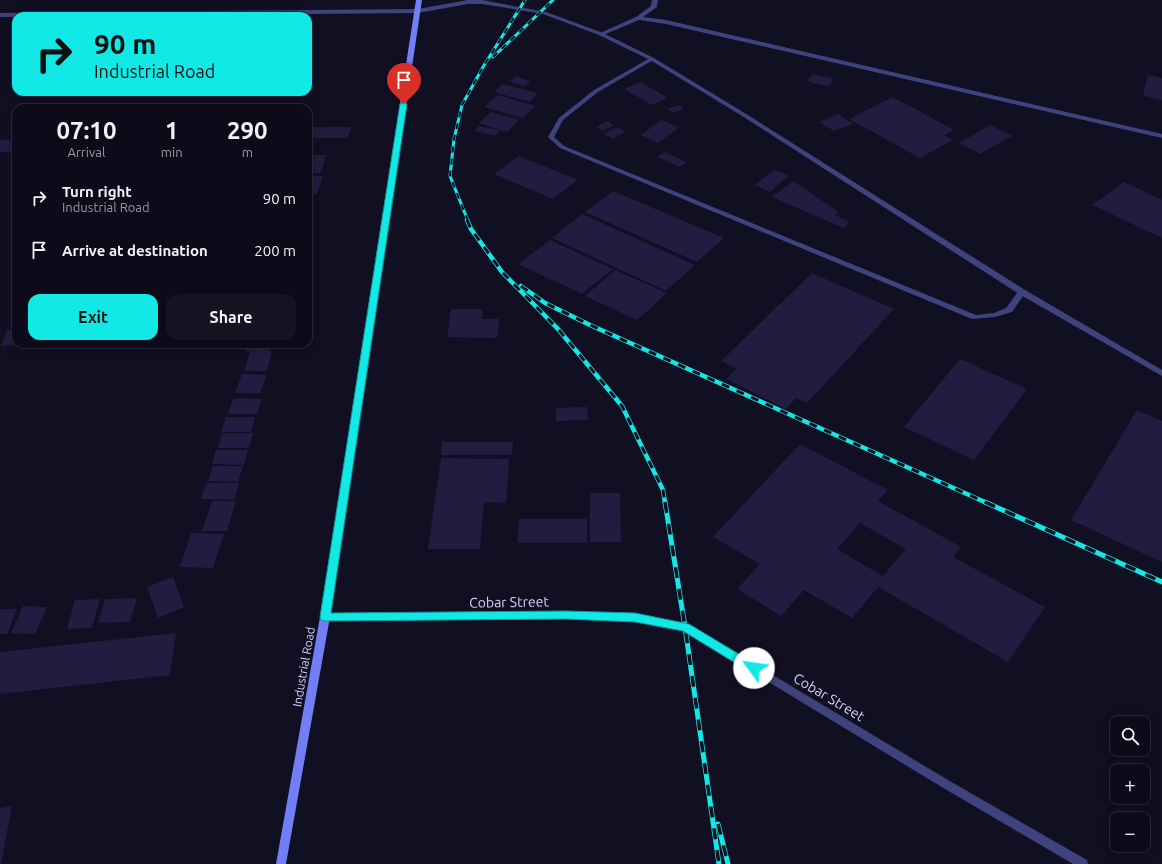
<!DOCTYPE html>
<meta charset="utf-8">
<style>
body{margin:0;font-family:Ubuntu,sans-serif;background:#161423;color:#f1f3f6;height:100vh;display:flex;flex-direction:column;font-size:15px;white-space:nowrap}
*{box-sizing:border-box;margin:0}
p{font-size:13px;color:#9a9ba2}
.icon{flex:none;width:22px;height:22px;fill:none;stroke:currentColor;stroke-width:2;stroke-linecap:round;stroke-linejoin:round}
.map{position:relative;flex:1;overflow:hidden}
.panel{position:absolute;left:12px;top:104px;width:300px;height:244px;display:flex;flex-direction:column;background:#0d0b1a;border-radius:12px;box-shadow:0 2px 10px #0003,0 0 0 1px #2d2b39}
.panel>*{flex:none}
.hud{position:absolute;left:12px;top:12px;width:300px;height:84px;border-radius:12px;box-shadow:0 2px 10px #0003,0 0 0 1px #2d2b39;background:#12e9e6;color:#111;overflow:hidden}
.fabs{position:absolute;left:1110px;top:716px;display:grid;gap:8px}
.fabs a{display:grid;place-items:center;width:40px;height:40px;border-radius:8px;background:#0d0b1a;box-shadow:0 2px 10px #0003,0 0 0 1px #2d2b39;font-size:20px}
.pin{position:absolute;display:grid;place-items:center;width:34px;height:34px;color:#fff;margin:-41px -17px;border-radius:50% 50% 50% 0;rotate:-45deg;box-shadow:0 0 4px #0007}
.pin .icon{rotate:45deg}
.me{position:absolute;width:44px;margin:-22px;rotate:301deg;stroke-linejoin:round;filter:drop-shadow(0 0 3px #0008)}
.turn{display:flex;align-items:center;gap:14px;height:84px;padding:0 16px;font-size:18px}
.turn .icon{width:52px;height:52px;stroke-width:2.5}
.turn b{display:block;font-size:28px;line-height:34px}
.eta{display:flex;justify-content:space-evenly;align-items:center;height:68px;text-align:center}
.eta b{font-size:24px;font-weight:600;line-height:28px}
.primary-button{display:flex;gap:8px;margin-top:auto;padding:8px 16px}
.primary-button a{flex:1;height:46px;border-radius:12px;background:#12e9e6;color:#111;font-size:16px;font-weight:600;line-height:46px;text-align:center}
.primary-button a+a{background:#161423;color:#f1f3f6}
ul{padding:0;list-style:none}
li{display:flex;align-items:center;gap:12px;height:52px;padding:0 16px}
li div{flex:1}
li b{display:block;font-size:15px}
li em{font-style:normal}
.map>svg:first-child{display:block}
</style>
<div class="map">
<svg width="1162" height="864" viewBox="0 0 1162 864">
<rect width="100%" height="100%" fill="#110f22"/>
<path fill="#201d41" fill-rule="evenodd" d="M813 74 834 79 829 87 807 81Z
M1148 75 1162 78V100L1143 96Z
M516 76 531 82 524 86 510 81Z
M640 82 668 98 652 105 624 89Z
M502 84 538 93 530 102 494 92Z
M498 95 535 106 523 118 484 107Z
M893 97 954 130 944 135 953 140 920 158 849 119Z
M679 105 684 109 673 113 667 109Z
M491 112 519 120 507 132 479 123Z
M838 114 853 124 834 131 819 122Z
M661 120 679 127 658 143 641 135Z
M607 121 614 125 603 131 596 127Z
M990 125 1012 136 980 154 959 143Z
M479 126 500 130 496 136 475 131Z
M308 127H351L348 138H308Z
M617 127 626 131 613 139 604 134Z
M0 140H16V153L0 152Z
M308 141H313L310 152H308Z
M665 152 687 162 679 167 657 157Z
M308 155H326L321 173H308Z
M519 156 578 180 553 199 494 174Z
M774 170 789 175 770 192 755 185Z
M308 176H323L317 194H308Z
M793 181 839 212 835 215 850 222 843 228 772 197Z
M1124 182 1162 200V238L1092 205Z
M613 191 724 238 697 262 585 212Z
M582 214 695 265 666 291 552 238Z
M550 240 613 269 582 294 518 264Z
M615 270 667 293 637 320 585 296Z
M812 273 894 309 807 403 796 398 786 409 726 379 737 369 721 361Z
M451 309H483L482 319H499L497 338 447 337Z
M7 330H16V344L20 345 1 346Z
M247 344H272L270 351H245Z
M250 351H272L267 371H245Z
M960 359 1027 389 974 460 904 427Z
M242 374 267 375 260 393H235Z
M233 398 262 399 257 414H228Z
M587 407 588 420 556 421V408Z
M1137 410 1162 421V562L1071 520Z
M226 417H255L251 432H221Z
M222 433H253L249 448H218Z
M442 442H513L512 455H441Z
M800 444 888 490 878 501 961 547 953 557 1045 607 1008 662 878 587 852 618 804 590 781 616 737 589 760 564 713 537ZM860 523 906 549 883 576 837 549Z
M216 450H248L244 465 212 464Z
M441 458 509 459 506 503 484 502 480 549H428Z
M213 466H243L238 482 208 481Z
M206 483H239L234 500 201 499Z
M590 493H620L621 542H590Z
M212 501H236L227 531H202Z
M519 519H587V543H517Z
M191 533 224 534 213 568 180 567Z
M173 577 184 607 158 618 147 587Z
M137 598 130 622 98 623 105 599Z
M100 599 92 628 67 629 75 600Z
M23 606 47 607 35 634 11 633Z
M0 609H17L7 634H0Z
M176 633 170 675 0 694V652Z
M12 806 1 864H0V808Z"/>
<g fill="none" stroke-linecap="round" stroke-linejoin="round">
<path fill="#3e437d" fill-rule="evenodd" d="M652 0H658L657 7 643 17 666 20 1162 134V138L666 24 639 20 603 35 598 34 636 17 651 6Z
M650 58 655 59 598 92 563 120 554 137 564 146 976 315 994 313 1006 308 1019 290H1022L1026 292 1012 312 995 317 972 319 560 148 549 138 548 137 559 118 594 90Z
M566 611 635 613 688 624 948 780 1087 860 1088 864H1073L940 786 683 630 635 621 566 619 325 621 322 620 320 617 322 614 325 613Z"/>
<path fill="#3e437d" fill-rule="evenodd" d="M468 0H482L546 12 603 33 654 58 743 112 1025 290 1162 370V376L1019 294 739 114 650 60 599 35 543 14 482 4H468L418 13 0 17V13L418 9Z"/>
<path fill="#727ef4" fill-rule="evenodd" d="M416 0H422L330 617 286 864H276L320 617Z"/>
<defs>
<path id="rail-far2" d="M493 57 553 0
M468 221 450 176 454 139 462 105 483 67 525 0"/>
<path id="rail-far1" d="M467 220 471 229 502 272 558 329 622 406 663 490 665 503
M521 286 545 303 590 325 987 503"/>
<path id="rail" d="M665 502 685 627 719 864
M985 502 1162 582
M718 824 728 864"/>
</defs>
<use href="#rail-far2" stroke="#12e9e6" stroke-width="3"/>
<use href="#rail-far1" stroke="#12e9e6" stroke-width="4.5"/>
<use href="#rail" stroke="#12e9e6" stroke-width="5"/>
<use href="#rail-far2" stroke="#110f22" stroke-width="2" stroke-dasharray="6" stroke-linecap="butt"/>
<use href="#rail-far1" stroke="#110f22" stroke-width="3" stroke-dasharray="8" stroke-linecap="butt"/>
<use href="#rail" stroke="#110f22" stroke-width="3.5" stroke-dasharray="11" stroke-linecap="butt"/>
</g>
<path fill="#12e9e6" stroke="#0c9796" d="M404 102 407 104 331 613 566 611 635 613 689 624 757 665 759 668 757 672 754 673 750 672 683 631 635 622 566 619 325 621 321 620 320 617 400 104Z"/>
<g text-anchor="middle" stroke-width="4" stroke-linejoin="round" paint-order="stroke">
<g font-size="12" fill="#d4d4fc" stroke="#110f22">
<text transform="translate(304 667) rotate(-80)" y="4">Industrial Road</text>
</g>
<g font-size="14" fill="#d4d4fc" stroke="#110f22">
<text transform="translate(509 602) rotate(-1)" y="5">Cobar Street</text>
<text transform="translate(829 697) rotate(31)" y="5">Cobar Street</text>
</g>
</g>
</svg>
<div class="fabs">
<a><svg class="icon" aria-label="search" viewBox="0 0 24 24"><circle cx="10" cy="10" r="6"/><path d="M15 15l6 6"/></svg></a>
<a>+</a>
<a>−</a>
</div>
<div class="pin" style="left:404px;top:104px;background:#d93025"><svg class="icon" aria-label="arrive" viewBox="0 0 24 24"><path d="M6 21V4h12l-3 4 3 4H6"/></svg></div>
<svg class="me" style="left:754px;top:668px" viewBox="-20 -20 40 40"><circle r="19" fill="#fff"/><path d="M0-13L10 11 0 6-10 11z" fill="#12e9e6"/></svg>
<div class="hud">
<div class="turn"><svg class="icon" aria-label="right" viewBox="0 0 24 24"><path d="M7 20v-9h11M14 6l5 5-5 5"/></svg><div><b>90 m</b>Industrial Road</div></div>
</div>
<section class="panel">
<div class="eta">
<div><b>07:10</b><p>Arrival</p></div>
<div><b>1</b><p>min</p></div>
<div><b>290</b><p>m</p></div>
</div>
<ul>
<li><svg class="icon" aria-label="right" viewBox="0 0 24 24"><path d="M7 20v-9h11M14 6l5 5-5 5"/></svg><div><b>Turn right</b><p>Industrial Road</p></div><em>90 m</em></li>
<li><svg class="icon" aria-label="arrive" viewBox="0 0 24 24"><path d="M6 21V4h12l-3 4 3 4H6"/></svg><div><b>Arrive at destination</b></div><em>200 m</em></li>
</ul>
<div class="primary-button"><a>Exit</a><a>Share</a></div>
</section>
</div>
